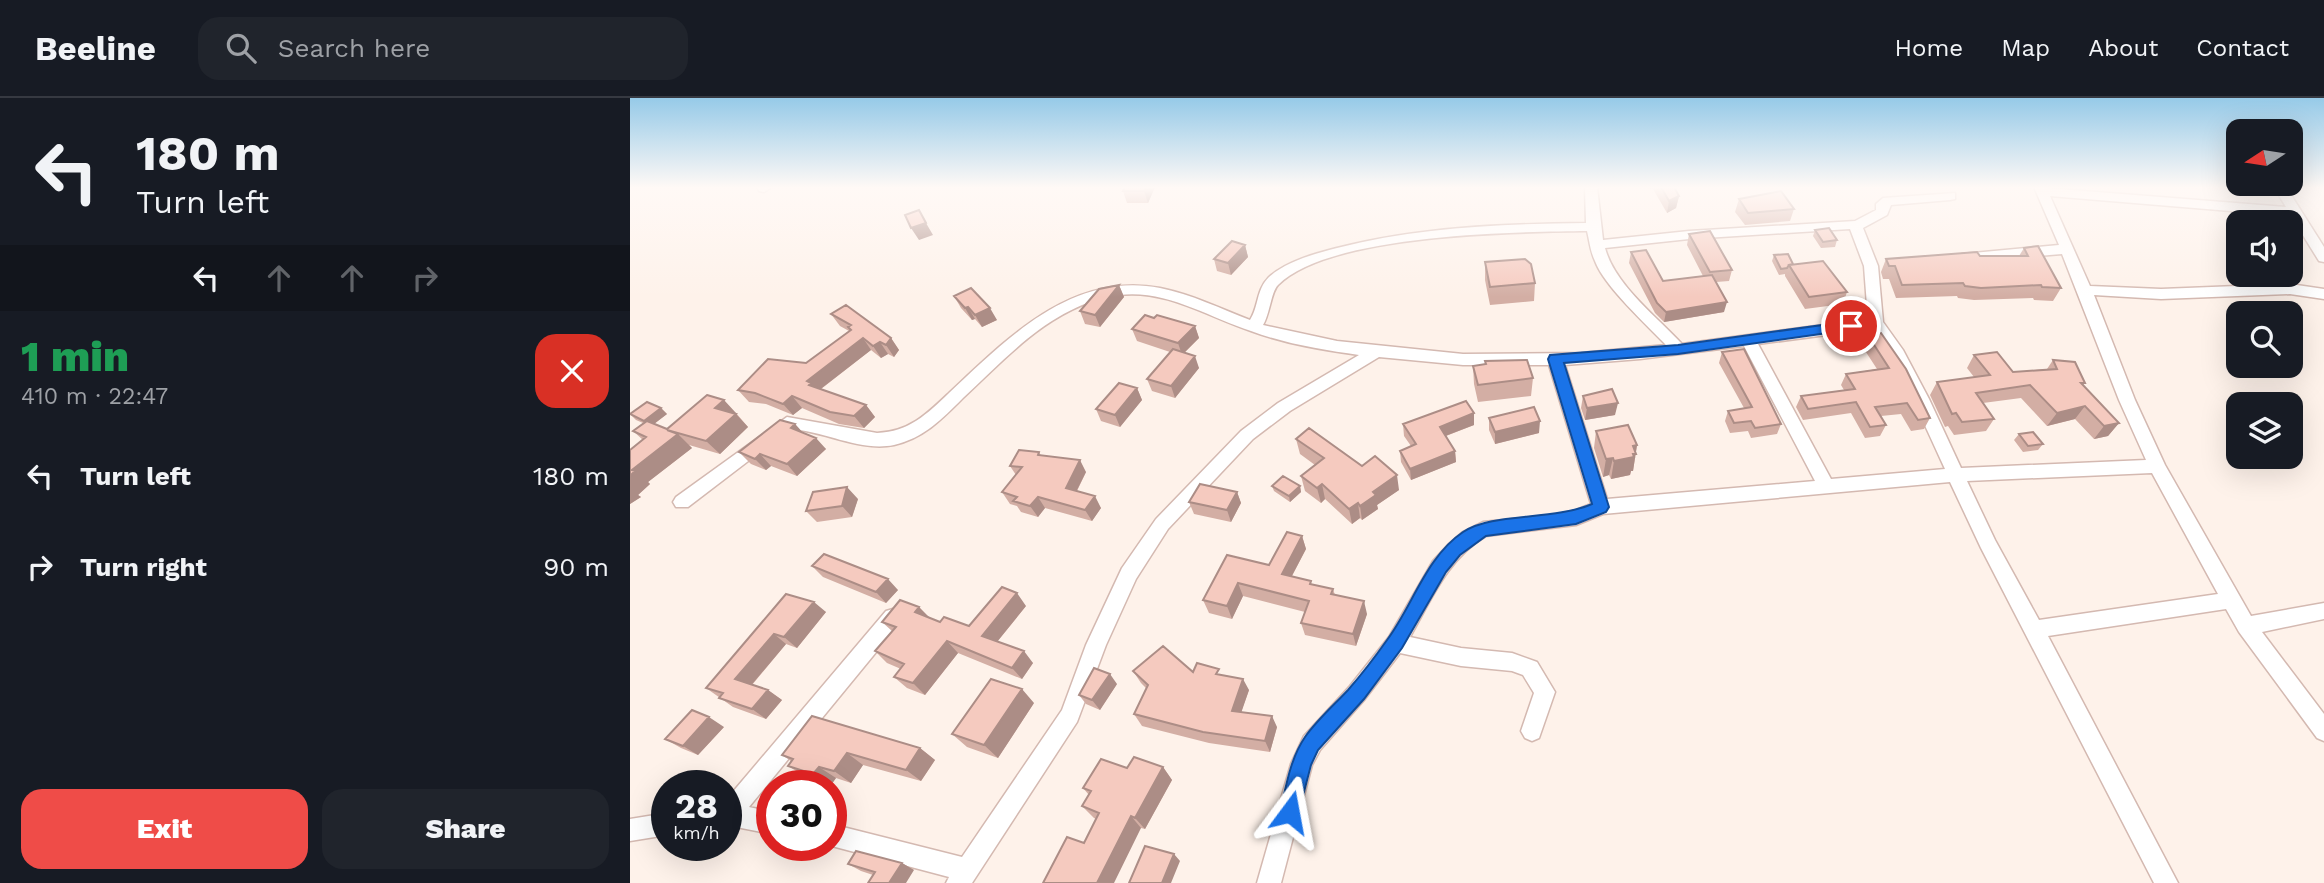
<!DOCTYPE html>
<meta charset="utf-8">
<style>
body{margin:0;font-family:"Work Sans",sans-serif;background:#20242c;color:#f1f3f6;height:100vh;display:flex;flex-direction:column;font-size:26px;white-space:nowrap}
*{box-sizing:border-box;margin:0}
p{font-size:23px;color:#9ea1a6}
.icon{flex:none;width:38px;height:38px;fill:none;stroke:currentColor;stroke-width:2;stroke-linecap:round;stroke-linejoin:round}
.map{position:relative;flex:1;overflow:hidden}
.drawer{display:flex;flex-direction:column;background:#171b24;width:630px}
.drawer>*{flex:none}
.hud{background:#171b24;color:#f1f3f6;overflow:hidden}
.needle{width:46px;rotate:258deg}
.controls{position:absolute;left:1596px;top:21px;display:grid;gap:14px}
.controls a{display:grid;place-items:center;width:77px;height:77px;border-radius:14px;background:#171b24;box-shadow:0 7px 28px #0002;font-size:35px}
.speed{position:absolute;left:21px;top:672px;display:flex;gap:14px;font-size:35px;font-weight:700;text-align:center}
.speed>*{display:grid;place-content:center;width:91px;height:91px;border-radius:50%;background:#171b24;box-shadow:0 7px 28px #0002;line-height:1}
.speed small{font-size:18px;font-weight:400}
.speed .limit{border:10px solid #d22;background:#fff;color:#111}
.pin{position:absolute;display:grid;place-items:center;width:60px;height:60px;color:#fff;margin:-30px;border:4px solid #fff;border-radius:50%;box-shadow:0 2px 7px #0007}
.me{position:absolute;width:77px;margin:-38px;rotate:13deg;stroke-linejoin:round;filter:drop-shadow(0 0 5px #0008)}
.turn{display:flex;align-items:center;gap:24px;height:147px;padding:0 21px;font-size:32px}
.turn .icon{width:91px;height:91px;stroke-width:2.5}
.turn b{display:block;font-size:49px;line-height:60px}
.lanes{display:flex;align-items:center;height:66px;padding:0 21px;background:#0003;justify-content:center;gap:35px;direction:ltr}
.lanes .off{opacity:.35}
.round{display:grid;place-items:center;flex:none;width:74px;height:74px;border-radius:21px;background:#20242c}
.head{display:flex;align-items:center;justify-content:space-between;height:119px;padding:0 21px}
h1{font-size:42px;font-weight:800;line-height:52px;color:#1e9e55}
.button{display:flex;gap:14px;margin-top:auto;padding:14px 21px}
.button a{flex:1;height:80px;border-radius:21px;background:#ef4c48;color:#fff;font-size:28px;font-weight:800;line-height:80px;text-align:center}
.button a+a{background:#20242c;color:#f1f3f6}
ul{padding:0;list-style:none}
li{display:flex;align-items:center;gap:21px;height:91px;padding:0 21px}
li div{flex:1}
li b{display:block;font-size:26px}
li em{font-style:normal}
header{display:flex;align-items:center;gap:42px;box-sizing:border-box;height:98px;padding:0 35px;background:#171b24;border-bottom:2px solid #363941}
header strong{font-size:33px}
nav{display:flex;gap:38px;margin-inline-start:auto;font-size:24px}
.search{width:490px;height:63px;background:#20242c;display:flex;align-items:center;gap:18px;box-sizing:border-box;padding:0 24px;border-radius:21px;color:#9ea1a6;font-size:26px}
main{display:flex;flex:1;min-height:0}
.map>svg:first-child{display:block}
</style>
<header>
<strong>Beeline</strong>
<div class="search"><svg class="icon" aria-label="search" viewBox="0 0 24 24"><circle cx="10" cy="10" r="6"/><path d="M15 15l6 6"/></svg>Search here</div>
<nav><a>Home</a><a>Map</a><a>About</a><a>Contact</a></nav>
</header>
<main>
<section class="drawer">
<div class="hud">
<div class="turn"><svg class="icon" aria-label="left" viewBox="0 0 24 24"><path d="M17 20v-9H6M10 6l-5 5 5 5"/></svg><div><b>180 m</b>Turn left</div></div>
<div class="lanes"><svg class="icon" aria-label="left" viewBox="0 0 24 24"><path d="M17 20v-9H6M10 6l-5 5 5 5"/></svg><svg class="icon off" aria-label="ahead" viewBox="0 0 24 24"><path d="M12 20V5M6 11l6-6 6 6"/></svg><svg class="icon off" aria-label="ahead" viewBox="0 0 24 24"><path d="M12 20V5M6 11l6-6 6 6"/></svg><svg class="icon off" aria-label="right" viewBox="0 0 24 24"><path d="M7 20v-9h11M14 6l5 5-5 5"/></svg></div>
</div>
<div class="head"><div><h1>1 min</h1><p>410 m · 22:47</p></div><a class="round" style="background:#d93025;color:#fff"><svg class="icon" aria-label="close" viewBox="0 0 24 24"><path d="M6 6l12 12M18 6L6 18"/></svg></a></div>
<ul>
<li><svg class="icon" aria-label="left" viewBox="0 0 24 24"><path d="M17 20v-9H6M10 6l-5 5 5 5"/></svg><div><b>Turn left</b></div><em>180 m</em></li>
<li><svg class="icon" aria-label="right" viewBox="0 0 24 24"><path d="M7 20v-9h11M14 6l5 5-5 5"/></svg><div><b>Turn right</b></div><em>90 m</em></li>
</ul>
<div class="button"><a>Exit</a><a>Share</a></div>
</section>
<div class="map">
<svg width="1694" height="785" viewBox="0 0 1694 785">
<rect width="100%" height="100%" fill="#fef2ea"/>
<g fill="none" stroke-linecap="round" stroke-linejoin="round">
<defs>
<path id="minor" d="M128 89H142L134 94 129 93Z
M955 89H967L973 142 1059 133 1225 123 1246 112V106L1253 100 1325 95V101L1320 102 1261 107 1257 117 1233 130 1248 168 1253 224 1273 252 1299 301 1331 370 1516 362 1489 302 1432 156 1332 164 1325 160 1332 156 1429 147 1404 89 1656 109 1644 89H1656L1694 149V164L1689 163 1661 118 1420 98 1460 188 1531 191 1660 186 1694 191V201L1660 196 1531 201 1464 197 1505 302 1535 367 1621 518 1694 505V521L1632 534 1694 616V643L1687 640 1609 534 1596 511 1418 538 1548 785H1524L1351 450 1320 384 973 416 946 427 856 438C818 460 801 502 780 539L831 550 882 555 907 564 925 594 909 640 902 643 895 640 891 633 904 595 893 577 882 573 831 568 770 555 734 602 690 652 682 667 651 785H627L661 666 674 638 720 588 759 539 803 463 818 447 833 434 853 424 923 417 944 413 961 406 919 267H833L749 259 660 313 623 341 538 431 506 481 476 547 447 624 342 785H316L319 779 198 747H201V726L332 759 432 612 456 547 492 470 526 421 611 333 648 305 729 257C693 252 656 246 621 233 578 219 536 191 489 197 424 206 379 257 333 300 312 321 294 340 264 347 230 354 195 333 160 331L58 409H46L43 404 46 399 157 319 247 335C279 334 297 316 319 295 377 241 442 173 530 190 561 196 591 211 620 222 629 208 626 192 639 179 657 163 684 156 707 150 789 129 872 126 956 125ZM1220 131 1234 168 1238 221 1052 246C1026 218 985 187 975 150L1059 141ZM957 133C960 145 960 152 965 163 974 188 1017 227 1036 247L951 255 833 256 707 243 633 227C640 215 641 194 648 187 699 136 885 134 957 133ZM1242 231C1272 274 1293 323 1315 371L1201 381 1128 246ZM1114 248 1185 383 977 401 935 267 1010 261ZM1522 375 1588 496 1409 522 1365 442 1337 383Z
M263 511 270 513 273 519 270 525 119 709 142 714V736L96 727V702L256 513Z
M37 715V737L0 743V721Z"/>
</defs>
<use href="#minor" stroke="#d4b9b1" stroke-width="3"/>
<use href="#minor" fill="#fff" fill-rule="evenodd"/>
</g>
<path fill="#d3aea4" d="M495 89H525L518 105H497L493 93Z
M1019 89H1044L1049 98 1046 110 1037 115 1023 91H1020Z
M1109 101 1164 111 1160 123 1115 127 1105 114Z
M1185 132 1207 142 1205 149 1191 150 1183 138Z
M1059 136 1102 172 1099 183 1086 184 1094 214 1034 224 1025 215 999 165 1001 154 1033 183 1073 178 1057 147Z
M615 147 618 159 601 177 587 173 584 161Z
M1394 150 1431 190 1423 203 1404 202 1403 200 1344 202 1328 200 1327 198 1266 200 1259 181H1253L1251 174 1256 161 1389 158Z
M1144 157 1217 194 1213 206 1175 211 1155 178V176L1149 177 1142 163Z
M855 164 905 185 904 203 860 207 855 182Z
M489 187 494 199 470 229 455 226 450 213Z
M324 198 367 222 352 229 345 221 342 222 331 210Z
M201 216 261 240 269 252 264 259 258 256 251 260 241 252 191 291 236 307 245 319 234 330 209 326 172 310 163 317 136 306 119 304 108 292 176 265 219 233 210 228Z
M524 220 565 228 569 240 555 254 569 270 545 300 522 293 517 281 540 254 507 243 502 231Z
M1237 236 1300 320 1294 331 1281 333 1271 316 1251 318 1256 327 1250 338 1235 340 1221 315 1173 322 1166 309 1171 298 1214 292 1211 287 1216 276 1247 271 1232 248Z
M1092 254 1151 326 1147 336 1121 340 1118 333 1100 335 1095 323 1098 313 1114 310 1089 265Z
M1344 257 1383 274 1417 271 1423 262 1455 285 1453 287 1489 325 1478 338 1464 341 1445 321 1417 328 1391 300 1353 305 1364 321 1356 333 1324 337 1318 328 1315 329 1300 297 1307 284 1344 279 1337 270Z
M855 263 903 280 901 298 848 304 844 286 843 268 855 266Z
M507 290 512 302 490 329 471 323 466 311Z
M953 298 985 317 955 322 951 310Z
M31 310 37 316 24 326 37 331 106 315 118 329 90 356 59 347 62 350 18 384 20 386 8 397 11 399 0 406 13 342 3 333 13 325 6 322 0 316Z
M859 320 909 335 865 346 859 332Z
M165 326 172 334 196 351 167 378 141 368 136 372 121 366 109 354Z
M773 326 844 327 816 338 825 353 826 364 781 382 771 364 770 353 781 348 774 338Z
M966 333 1007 347 1003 373H1001L1000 377 981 381 979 377 973 379 964 350Z
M1389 336 1413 346 1408 352 1393 354 1384 342Z
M666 341 732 368 769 392 747 407 748 411 732 422 730 420 722 426 695 401 691 405 675 393 671 378 685 367 670 356Z
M409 354 411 358 456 374 447 393 471 410 462 423 415 410 408 419 391 414 387 408 380 406 372 394 386 377 380 368Z
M642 388H670L671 394 660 404 644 393Z
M607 394 611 405 601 424 564 416 559 404Z
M228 401 222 419 187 424 176 413Z
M672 438 676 451 662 478 682 487 703 491 705 497 737 516 726 548 675 537 671 525 675 514 613 498 602 521 579 515 573 502 639 467Z
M182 468 268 492 256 505 193 479Z
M156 496 196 514 167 550 156 546 122 587 138 592 152 602 136 621 103 609 76 590Z
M396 508 367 544 403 565 392 581 328 555 295 597 277 590 264 579 271 571 257 565 245 553 262 533 252 524 289 509 299 520 310 524 339 528Z
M503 573 563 574 592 577 619 592 611 614 647 629 640 654 579 645 512 628 504 616 517 591 511 585Z
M487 586 470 612 456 606 449 597Z
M404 605 368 660 337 649 322 636Z
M94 629 68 657 51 650 35 641Z
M290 650 305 662 291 683 233 667 221 685 206 680 201 687 176 679 158 668 161 663 152 657Z
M533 669 542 682 515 731 511 730 454 745 466 721 464 720 452 708 459 697 453 690 497 670Z
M272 765 284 772 243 777 231 773 218 766Z"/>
<path fill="#ac8d86" d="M516 89H525L518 105 514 93Z
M1049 98 1046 110 1037 115 1039 103Z
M296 125 303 137 289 142 281 130Z
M615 147 618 159 601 177 598 165Z
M489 187 494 199 470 229 465 217Z
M1097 204 1094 214 1034 224 1036 214Z
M338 209 345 221 342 222 335 210Z
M360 210 367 222 352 229 345 217Z
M565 228 569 240 552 257 548 245Z
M233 240 241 252 188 293 189 299 177 283Z
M261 240 269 252 264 259 256 247Z
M250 244 258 256 251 260 243 248Z
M565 258 569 270 545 300 541 288Z
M507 290 512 302 490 329 485 317Z
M162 298 172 310 163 317 153 306Z
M94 302 106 315 97 323 85 310Z
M988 305 985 317 955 322 957 310Z
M236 307 245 319 234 330 224 318Z
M1455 308 1445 321 1417 328 1427 315Z
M31 310 37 316 20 329 14 323Z
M844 315V327L810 340V329Z
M106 316 118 329 90 356 76 343Z
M910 323 909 335 865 346V334Z
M1489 325 1478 338 1464 341 1474 328Z
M165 326 176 338 161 330Z
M48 336 62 350 18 384 20 386 8 397 11 399 0 406V378L2 372Z
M186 340 196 351 167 378 157 366Z
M1007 347 1003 373H1001L1000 377 981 381 984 363 1003 348Z
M825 353 826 364 781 382 780 371Z
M130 356 141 368 136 372 125 361Z
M983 360 979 377 973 379 976 361Z
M450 362 456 374 442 402 436 390Z
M767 377 769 392 747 407 748 411 732 422 730 408 743 394Z
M692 386 695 401 691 405 687 390Z
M670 388 671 394 660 404 659 398Z
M217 389 228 401 222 419 212 408Z
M607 394 611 405 601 424 597 412Z
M465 398 471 410 462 423 455 412Z
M408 399 415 410 408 419 400 408Z
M728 405 730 420 722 426 719 411Z
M672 438 676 451 656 489 652 476Z
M258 481 268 492 256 505 246 494Z
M608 485 613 498 602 521 597 508Z
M387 495 396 508 362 550 352 538Z
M734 503 737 516 726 548 723 536Z
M184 504 196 514 167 550 154 539Z
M289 509 301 521 285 514Z
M144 536 156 546 118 591 105 581Z
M317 543 328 555 295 597 283 585Z
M394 553 403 565 392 581 382 570Z
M480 576 487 586 470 612 462 602Z
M613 581 619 592 608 624 602 613Z
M392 591 404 605 368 660 354 647Z
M138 592 152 602 136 621 122 611Z
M642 618 647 629 640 654 635 643Z
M79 619 94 629 68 657 53 648Z
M290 650 305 662 291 683 276 672Z
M217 655 233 667 221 685 204 673Z
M189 669 206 680 201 687 183 676Z
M533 669 542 682 515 731 505 720Z
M501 718 511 730 484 785H467Z
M544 756 550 763 541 785H532Z
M272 765 284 772 276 785H259Z"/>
<path fill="#f5cabf" stroke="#ac8d86" stroke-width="2" d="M495 89H516L514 93H493Z
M1031 89H1044L1049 98 1039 103Z
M1151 93 1164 111 1118 115 1109 101Z
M289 112 296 125 281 130 275 117Z
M1199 130 1207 142 1193 144 1185 132Z
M1080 133 1102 172 1080 174 1059 136Z
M602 143 615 147 598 165 584 161Z
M1408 148 1431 190 1412 189 1411 187 1351 190 1335 188 1333 185 1272 187 1265 168H1259L1256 161 1347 154 1350 158H1398L1394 150Z
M1016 152 1033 183 1082 177 1097 204 1036 214 1027 205 1001 154Z
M1158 156 1163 166 1159 167 1157 170 1151 171 1144 157Z
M895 161 901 166 905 185 860 189 855 164Z
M1193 163 1217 194 1179 199 1159 167Z
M489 187 465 217 450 213 469 191Z
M341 190 360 210 345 217 338 209 335 210 324 198Z
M216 207 261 240 256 247 250 244 243 248 233 240 177 283 181 285 179 287 236 307 224 318 200 314 162 298 153 306 125 295 108 292 138 261 176 265 221 232 218 229 221 227 201 216Z
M515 217 524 220 527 217 565 228 548 245 502 231Z
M1251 235 1276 271 1300 320 1288 322 1277 305 1245 309 1256 327 1240 329 1226 304 1178 311 1171 298 1225 291 1216 276 1259 270 1237 236Z
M543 251 565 258 541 288 517 281Z
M1114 251 1151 326 1125 330 1121 323 1104 325 1098 313 1122 309 1092 254Z
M1367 254 1383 274 1427 271 1423 262 1445 264 1455 285H1451L1489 325 1474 328 1455 308 1427 315 1400 287 1346 295 1364 321 1332 324 1326 315 1322 316 1307 284 1360 277 1344 257Z
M897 262 903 280 848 287 843 268 856 266 855 263Z
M489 285 507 290 485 317 466 311Z
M982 291 988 305 957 310 953 298Z
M77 297 94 302 85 310 106 316 76 343 37 332 48 336 2 372 5 373 0 378V352L16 339 3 333 17 323 37 331Z
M836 303 844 315 810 329 825 353 780 371 770 353 786 346 773 326Z
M17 304 31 310 14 323 0 316Z
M904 309 910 323 865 334 859 320Z
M150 322 165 326 161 330 186 340 157 366 130 356 125 361 109 354Z
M998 327 1007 347 1003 348 1006 356H1003L1004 359 984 363 983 360 976 361 966 333Z
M679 330 732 368 745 358 767 377 743 394 746 397 730 408 728 405 719 411 692 386 687 390 671 378 694 360 666 341Z
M1403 334 1413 346 1398 348 1389 336Z
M389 352 409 354 408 357 450 362 436 390 465 398 455 412 408 399 400 408 383 403 387 399 372 394 392 369 380 368Z
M653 378 670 388 659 398 642 388Z
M570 386 607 394 597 412 559 404Z
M217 389 212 408 176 413 183 394Z
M657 434 672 438 652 476 681 483 680 486 703 491 701 496 734 503 723 536 671 525 679 503 608 485 597 508 573 502 597 457 639 467Z
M194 456 258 481 246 494 182 468Z
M372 489 387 495 352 538 394 553 382 570 317 543 283 585 264 579 274 566 245 553 266 529 252 524 270 502 289 509 285 514 310 524 314 519 339 528Z
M156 496 184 504 154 539 144 536 105 581 138 592 122 611 89 600 93 595 76 590Z
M533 548 563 574 567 565 589 571 586 576 613 581 602 613 642 618 635 643 573 634 504 616 518 587 503 573Z
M464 570 480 576 462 602 449 597Z
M361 581 392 591 354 647 322 636Z
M62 612 79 619 53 648 35 641Z
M182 618 290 650 276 672 217 655 204 673 189 669 183 676 158 668 163 661 152 657Z
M504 659 533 669 505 720 501 718 467 785H413L437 739 454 745 469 715 452 708 461 693 453 690 471 661 497 670Z
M515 748 544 756 532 785H499Z
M226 753 272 765 259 785H238L245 774 218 766Z"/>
<linearGradient id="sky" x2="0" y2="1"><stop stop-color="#96cae8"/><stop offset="0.45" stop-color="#fff9f6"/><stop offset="1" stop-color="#fff9f6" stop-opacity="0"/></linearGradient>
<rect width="1694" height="199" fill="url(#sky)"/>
<path fill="#1a73e8" stroke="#114b97" stroke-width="2" d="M1221 223 1228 228 1226 231 1048 256 934 265 979 409 976 414 946 426 856 438 830 457 816 474 772 550 734 601 688 652 681 667 667 721 660 724 653 721 650 714C656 689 660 661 675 639 687 622 704 607 718 592 732 576 745 559 757 542 783 507 796 459 833 434 862 414 923 423 962 406L918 261 920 257 1048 247Z"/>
</svg>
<div class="controls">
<a><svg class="needle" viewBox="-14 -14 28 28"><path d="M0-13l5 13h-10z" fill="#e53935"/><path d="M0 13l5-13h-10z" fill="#9ea1a6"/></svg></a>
<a><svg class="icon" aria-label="sound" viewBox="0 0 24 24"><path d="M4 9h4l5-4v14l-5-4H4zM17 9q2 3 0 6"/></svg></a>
<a><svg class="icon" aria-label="search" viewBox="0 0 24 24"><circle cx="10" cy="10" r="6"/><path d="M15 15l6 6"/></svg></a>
<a><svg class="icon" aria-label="layers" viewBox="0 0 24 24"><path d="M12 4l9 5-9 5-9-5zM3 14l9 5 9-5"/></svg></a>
</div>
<div class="speed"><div>28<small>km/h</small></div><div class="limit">30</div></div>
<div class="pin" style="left:1221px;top:228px;background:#d93025"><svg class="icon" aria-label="arrive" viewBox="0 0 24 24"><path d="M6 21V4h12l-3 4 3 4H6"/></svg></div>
<svg class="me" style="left:660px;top:714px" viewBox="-20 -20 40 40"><path d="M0-17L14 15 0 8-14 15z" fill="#1a73e8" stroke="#fff" stroke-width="4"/></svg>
</div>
</main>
